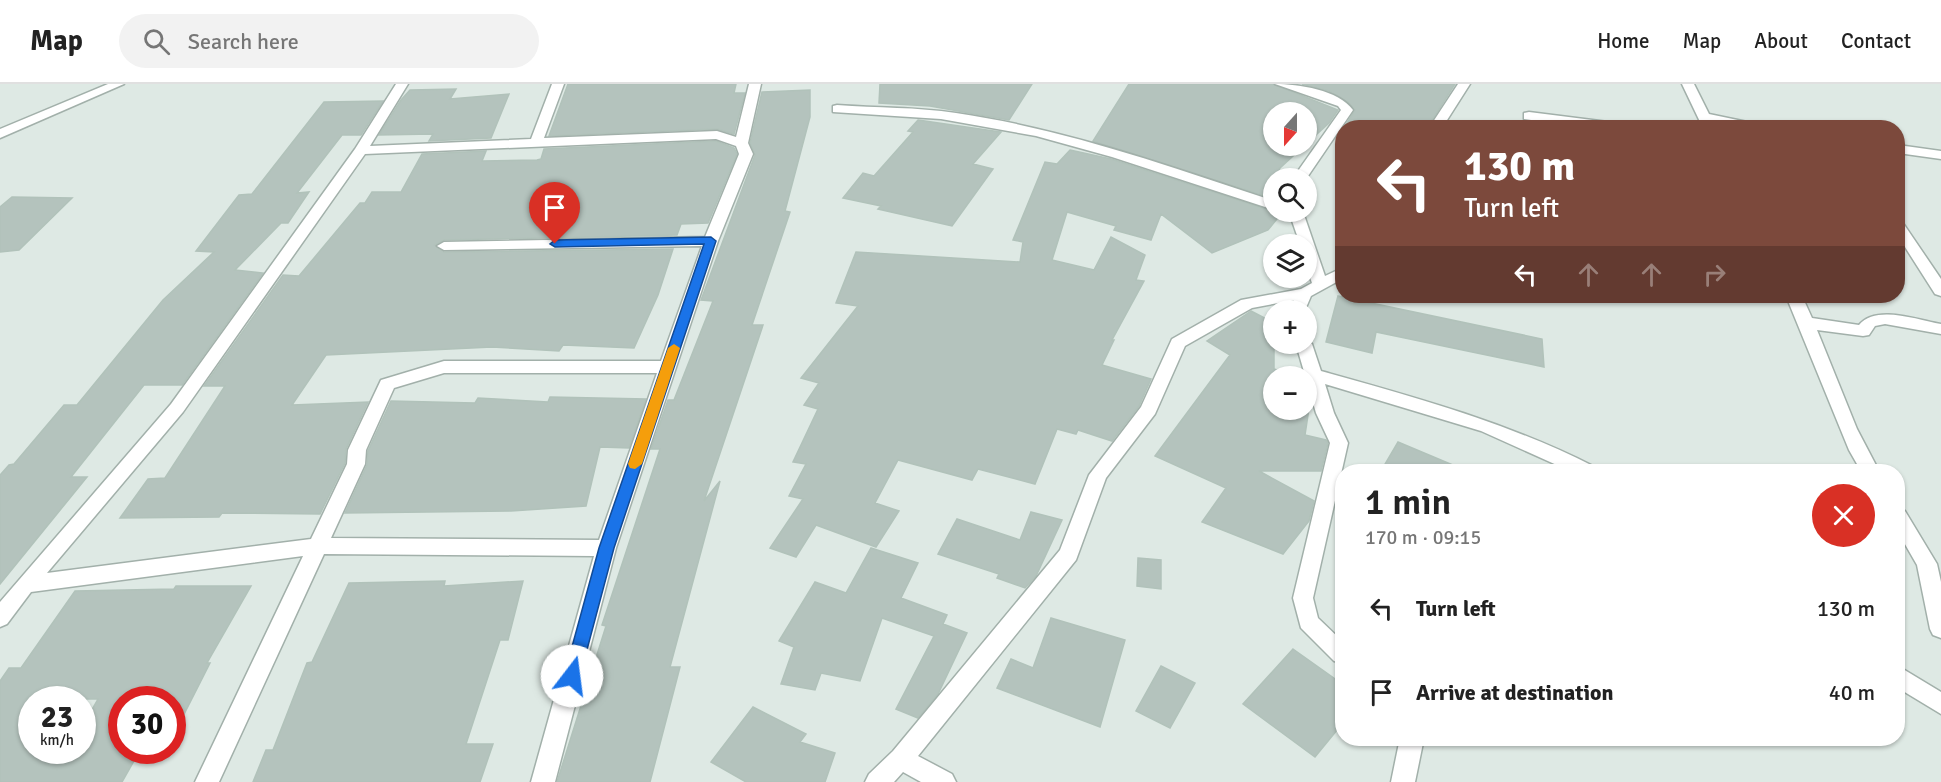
<!DOCTYPE html>
<meta charset="utf-8">
<style>
body{margin:0;font-family:Signika,sans-serif;background:#f2f2f2;color:#222;height:100vh;display:flex;flex-direction:column;font-size:22px;white-space:nowrap}
*{box-sizing:border-box;margin:0}
p{font-size:20px;color:#767676}
.icon{flex:none;width:33px;height:33px;fill:none;stroke:currentColor;stroke-width:2;stroke-linecap:round;stroke-linejoin:round}
.map{position:relative;flex:1;overflow:hidden}
.drawer{position:absolute;left:1335px;top:380px;width:570px;height:282px;display:flex;flex-direction:column;background:#fff;border-radius:24px;box-shadow:0 2px 4px #0004}
.drawer>*{flex:none}
.banner{position:absolute;left:1335px;top:36px;width:570px;height:183px;border-radius:24px;box-shadow:0 2px 4px #0004;background:#7c493c;color:#fff;overflow:hidden}
.needle{width:39px;rotate:201deg}
.controls{position:absolute;left:1263px;top:18px;display:grid;gap:12px}
.controls a{display:grid;place-items:center;width:54px;height:54px;border-radius:50%;background:#fff;box-shadow:0 2px 4px #0004;font-size:30px}
.speed{position:absolute;left:18px;top:602px;display:flex;gap:12px;font-size:30px;font-weight:700;text-align:center}
.speed>*{display:grid;place-content:center;width:78px;height:78px;border-radius:50%;background:#fff;box-shadow:0 2px 4px #0004;line-height:1}
.speed small{font-size:15px;font-weight:400}
.speed .limit{border:9px solid #d22;background:#fff;color:#111}
.pin{position:absolute;display:grid;place-items:center;width:51px;height:51px;color:#fff;margin:-62px -26px;border-radius:50% 50% 50% 0;rotate:-45deg;box-shadow:0 0 6px #0007}
.pin .icon{rotate:45deg}
.me{position:absolute;width:66px;margin:-33px;rotate:15deg;stroke-linejoin:round;filter:drop-shadow(0 0 4px #0008)}
.turn{display:flex;align-items:center;gap:21px;height:126px;padding:0 30px;font-size:27px}
.turn .icon{width:78px;height:78px;stroke-width:2.5}
.turn b{display:block;font-size:42px;line-height:51px}
.lanes{display:flex;align-items:center;height:57px;padding:0 30px;background:#0003;justify-content:center;gap:30px;direction:ltr}
.lanes .off{opacity:.35}
.round{display:grid;place-items:center;flex:none;width:63px;height:63px;border-radius:32px;background:#f2f2f2}
.head{display:flex;align-items:center;justify-content:space-between;height:102px;padding:0 30px}
h1{font-size:36px;font-weight:600;line-height:45px}
ul{padding:0;list-style:none}
li{display:flex;align-items:center;gap:18px;height:84px;padding:0 30px}
li div{flex:1}
li b{display:block;font-size:22px}
li em{font-style:normal}
header{display:flex;align-items:center;gap:36px;box-sizing:border-box;height:84px;padding:0 30px;background:#fff;border-bottom:2px solid #e0e0e0}
header strong{font-size:28px}
nav{display:flex;gap:33px;margin-inline-start:auto;font-size:21px}
.search{width:420px;height:54px;background:#f2f2f2;display:flex;align-items:center;gap:15px;box-sizing:border-box;padding:0 21px;border-radius:33px;color:#767676;font-size:22px}
.map>svg:first-child{display:block}
</style>
<header>
<strong>Map</strong>
<div class="search"><svg class="icon" aria-label="search" viewBox="0 0 24 24"><circle cx="10" cy="10" r="6"/><path d="M15 15l6 6"/></svg>Search here</div>
<nav><a>Home</a><a>Map</a><a>About</a><a>Contact</a></nav>
</header>
<div class="map">
<svg width="1941" height="698" viewBox="0 0 1941 698">
<rect width="100%" height="100%" fill="#dee9e4"/>
<path fill="#b4c3bd" stroke="#b1c2ba" stroke-width="1.5" fill-rule="evenodd" d="M568 0H736L734 9H745L734 50 717 45 549 52Z
M880 0H1032L1009 36 930 22 879 19Z
M1129 0H1273L1338 26 1329 39 1306 60V28H1274V62H1304L1280 84 1268 113 1093 57Z
M1302 0H1455L1427 44H1344L1355 26 1348 18 1329 7Z
M456 5 450 15 509 10 491 54 429 57 433 50 379 51 401 16 410 6Z
M810 6V33L785 127 790 128 752 241H763L704 417 720 397 670 583H680L650 698H557L606 542 602 541 660 365H651L668 316H674L713 217 701 216 755 71 750 59 762 8Z
M383 17 361 51H342L297 109 309 108 288 139H281L235 186 263 189 182 301H144L71 393H87L0 500V391L9 381 14 380 64 321H77L163 216 214 168 196 167 239 111 252 110 324 18Z
M918 36 1001 48 973 80 993 85 952 142 878 125 881 122 843 114 863 89 874 92 913 48 908 47Z
M716 57 734 64 737 70 708 139 681 140 677 151 444 156 435 161 444 168 673 165 658 211 634 264 563 261 559 267 492 263 326 271 292 321 368 318 346 365 345 379 320 430 222 429 219 433 120 434 148 395 165 394 225 302H204L283 191 299 192 360 119H365L372 108H401L422 70 486 67 482 77 537 76 541 75 544 65Z
M1070 66 1111 75 1281 130 1268 146 1212 169 1161 130 1151 156 1114 146 1116 142 1067 128 1052 176 1094 186 1111 153 1145 171 1136 196 1144 197 1112 256H1114L1102 281 1151 295 1139 322 1112 357 1078 346 1076 350 1057 345 1035 400 978 385 972 396 898 376 875 419 899 427 876 463 816 441 796 473 770 464 803 415 789 412 806 380 793 378 818 325 804 321 819 299 801 294 858 222 836 219 856 168 1020 178 1023 158 1013 156 1045 78 1057 80Z
M12 113 72 114 19 166 0 168V123Z
M1338 212 1542 255 1544 283 1376 248 1372 269 1326 258Z
M1251 227 1274 239V285L1289 290 1288 292H1274V326H1306V311L1309 312 1310 318 1305 351 1326 356 1328 359 1321 387H1259L1314 417 1309 437 1283 470 1202 438 1226 404 1155 372 1230 271 1207 257Z
M550 313 646 315 629 364 600 363 586 422 511 427 345 429 367 381 368 367 391 317 475 319 478 314 548 318Z
M1398 358 1467 387H1381Z
M1031 428 1062 436 1036 492 1025 504 997 494 999 490 938 470 957 435 1020 456Z
M871 464 918 479 901 514 947 531 943 540 967 549 938 610 918 634 896 625 934 552 882 534 860 597 821 589 815 606 781 600 794 563 779 557 815 498 846 509Z
M1138 474 1161 476V505L1137 502Z
M445 497 444 502 523 497 508 556H500L466 660H493L480 698H253L266 666H273L307 579 312 578 349 499Z
M176 502H251L207 579H210L172 654V615H122V669L139 668 122 698H0V597L9 584H21L75 507 174 505ZM32 615H98L82 643V666L32 669Z
M1051 534 1125 556 1100 643 997 604 1011 575 1033 584Z
M1293 565 1342 600V640L1315 673 1243 620Z
M1161 582 1195 599 1170 644 1136 627Z
M753 623 806 650 800 658 835 669 825 698H746L711 678Z"/>
<g fill="none" stroke-linecap="round" stroke-linejoin="round">
<defs>
<path id="street" d="M108 0H124L0 54V45Z
M396 0H408L370 62 531 55 552 0H564L544 54 717 47 736 53 749 0H761L748 59 753 70 718 157 616 464 555 698H531L594 472 324 470 219 698H195L303 472 31 508 7 540 0 543V518L171 320 355 65ZM716 55 736 62 739 70 705 153 444 158 437 162 444 166 702 162 661 277H444L381 296 348 366 347 380 311 455 47 489 183 328 365 70ZM444 289H657L599 456 331 454 365 380 366 366 394 304Z
M1275 0C1298 0 1339 6 1353 26L1306 95 1293 94 1341 26 1338 22Z
M1458 0H1470L1442 44H1429Z
M1682 0H1694L1709 30 1776 44H1744L1714 38 1716 44H1703Z
M837 21C877 24 917 23 956 29 1065 45 1169 82 1274 117V126L1112 73 1036 52 941 35 833 28V22Z
M1529 28 1624 40 1630 44H1589L1524 35V29Z
M1898 61 1941 67V75L1898 69Z
M1289 128H1303L1325 192 1342 184V195L1311 212 1305 226H1289L1294 216 1252 224 1185 262 1155 330 1106 394 1076 476 918 672 952 690 956 698H921L903 688 894 698H865L869 690 893 667 1060 466 1089 391 1141 323 1172 255 1241 216 1301 205 1312 199 1306 182V160H1300Z
M1898 138 1903 139 1941 195V212L1935 210 1898 152Z
M1786 212H1802L1812 234 1859 241C1876 220 1918 236 1941 240V250L1885 240 1875 242 1869 251 1863 252 1817 246 1857 345 1879 387H1861L1849 366Z
M1306 255 1312 260 1321 287C1414 313 1506 338 1593 382L1595 387H1570L1481 347 1325 300 1334 329 1348 359 1313 514 1318 534 1342 557V579L1334 577 1301 544 1293 514 1330 359 1316 329 1296 260H1306Z
M1898 425 1905 427 1937 480 1941 498V554L1933 551 1930 545 1917 481 1898 448Z
M1898 582 1941 608V630L1898 604Z
M1400 654H1424L1415 698H1391Z"/>
</defs>
<use href="#street" stroke="#a2b0aa" stroke-width="3"/>
<use href="#street" fill="#fff" fill-rule="evenodd"/>
</g>
<path fill="#1a73e8" stroke="#114b97" stroke-width="1.5" d="M711 153 716 157 614 464 580 592 578 597 572 599 566 597 564 592 599 464 704 160 555 163 550 160 555 156Z"/>
<path fill="#f59e0b" d="M674 260 680 264 642 380 635 385 630 384 628 380 668 264Z"/>
</svg>
<div class="controls">
<a><svg class="needle" viewBox="-14 -14 28 28"><path d="M0-13l5 13h-10z" fill="#e53935"/><path d="M0 13l5-13h-10z" fill="#767676"/></svg></a>
<a><svg class="icon" aria-label="search" viewBox="0 0 24 24"><circle cx="10" cy="10" r="6"/><path d="M15 15l6 6"/></svg></a>
<a><svg class="icon" aria-label="layers" viewBox="0 0 24 24"><path d="M12 4l9 5-9 5-9-5zM3 14l9 5 9-5"/></svg></a>
<a>+</a>
<a>−</a>
</div>
<div class="speed"><div>23<small>km/h</small></div><div class="limit">30</div></div>
<div class="pin" style="left:555px;top:160px;background:#d93025"><svg class="icon" aria-label="arrive" viewBox="0 0 24 24"><path d="M6 21V4h12l-3 4 3 4H6"/></svg></div>
<svg class="me" style="left:572px;top:592px" viewBox="-20 -20 40 40"><circle r="19" fill="#fff"/><path d="M0-13L10 11 0 6-10 11z" fill="#1a73e8"/></svg>
<div class="banner">
<div class="turn"><svg class="icon" aria-label="left" viewBox="0 0 24 24"><path d="M17 20v-9H6M10 6l-5 5 5 5"/></svg><div><b>130 m</b>Turn left</div></div>
<div class="lanes"><svg class="icon" aria-label="left" viewBox="0 0 24 24"><path d="M17 20v-9H6M10 6l-5 5 5 5"/></svg><svg class="icon off" aria-label="ahead" viewBox="0 0 24 24"><path d="M12 20V5M6 11l6-6 6 6"/></svg><svg class="icon off" aria-label="ahead" viewBox="0 0 24 24"><path d="M12 20V5M6 11l6-6 6 6"/></svg><svg class="icon off" aria-label="right" viewBox="0 0 24 24"><path d="M7 20v-9h11M14 6l5 5-5 5"/></svg></div>
</div>
<section class="drawer">
<div class="head"><div><h1>1 min</h1><p>170 m · 09:15</p></div><a class="round" style="background:#d93025;color:#fff"><svg class="icon" aria-label="close" viewBox="0 0 24 24"><path d="M6 6l12 12M18 6L6 18"/></svg></a></div>
<ul>
<li><svg class="icon" aria-label="left" viewBox="0 0 24 24"><path d="M17 20v-9H6M10 6l-5 5 5 5"/></svg><div><b>Turn left</b></div><em>130 m</em></li>
<li><svg class="icon" aria-label="arrive" viewBox="0 0 24 24"><path d="M6 21V4h12l-3 4 3 4H6"/></svg><div><b>Arrive at destination</b></div><em>40 m</em></li>
</ul>
</section>
</div>
